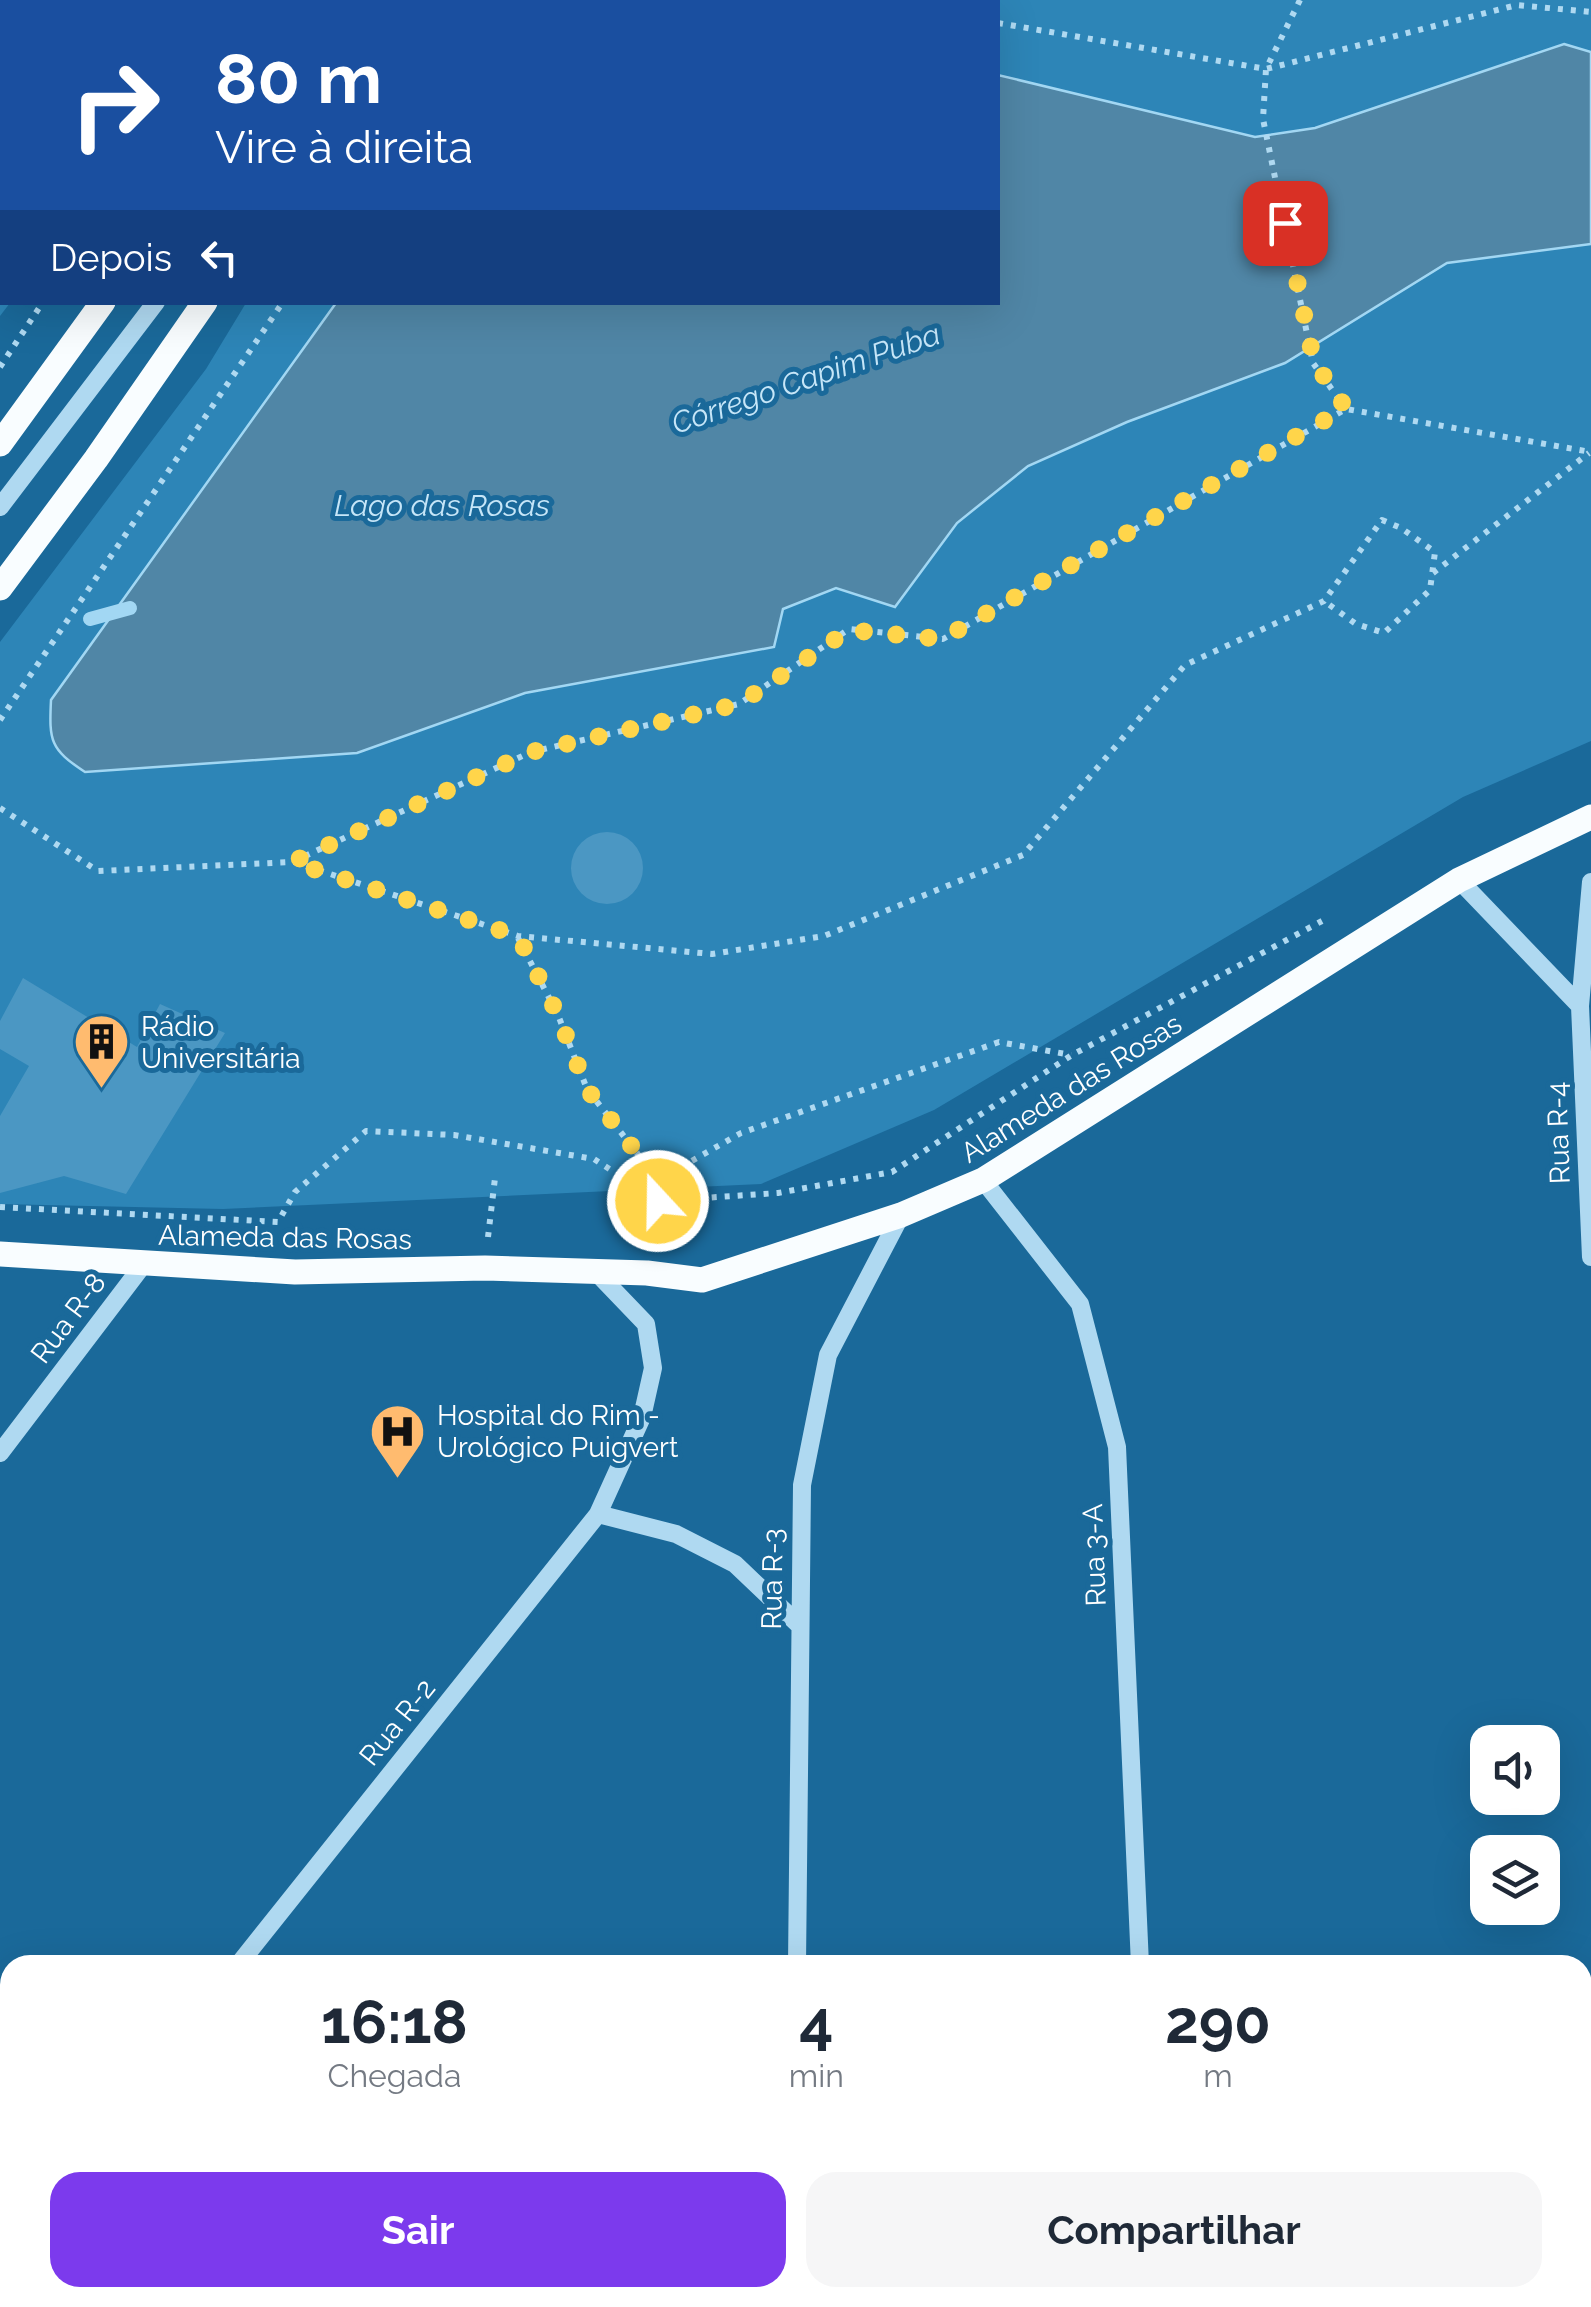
<!DOCTYPE html>
<html lang="pt">
<meta charset="utf-8">
<style>
body{margin:0;font-family:Raleway,sans-serif;background:#f6f6f7;color:#1f2937;height:100vh;display:flex;flex-direction:column;font-size:38px;white-space:nowrap}
*{box-sizing:border-box;margin:0}
p{font-size:32px;color:#747a83}
.icon{flex:none;width:55px;height:55px;fill:none;stroke:currentColor;stroke-width:2;stroke-linecap:round;stroke-linejoin:round}
.map{position:relative;flex:1;overflow:hidden}
.sheet{position:absolute;left:0px;top:1955px;width:1592px;height:352px;display:flex;flex-direction:column;background:#fff;border-radius:30px 30px 0 0;box-shadow:0 10px 40px #0002}
.sheet>*{flex:none}
.guide{position:absolute;left:0px;top:0px;width:1000px;height:305px;box-shadow:0 10px 40px #0002;background:#1a4fa0;color:#fff;overflow:hidden}
.controls{position:absolute;left:1470px;top:1725px;display:grid;gap:20px}
.controls a{display:grid;place-items:center;width:90px;height:90px;border-radius:20px;background:#fff;box-shadow:0 10px 40px #0002;font-size:50px}
.pin{position:absolute;display:grid;place-items:center;width:85px;height:85px;color:#fff;margin:-42px;border-radius:20px;box-shadow:0 5px 15px #0006}
.me{position:absolute;width:110px;margin:-55px;rotate:339deg;stroke-linejoin:round;filter:drop-shadow(0 0 8px #0008)}
.turn{display:flex;align-items:center;gap:35px;height:210px;padding:0 50px;font-size:45px}
.turn .icon{width:130px;height:130px;stroke-width:2.5}
.turn b{display:block;font-size:70px;line-height:85px}
.then{display:flex;align-items:center;height:95px;padding:0 50px;background:#0003;gap:20px;font-size:38px}
.eta{display:flex;justify-content:space-evenly;align-items:center;height:170px;text-align:center}
.eta b{font-size:60px;font-weight:700;line-height:70px}
.primary-button{display:flex;gap:20px;margin-top:auto;padding:20px 50px}
.primary-button a{flex:1;height:115px;border-radius:30px;background:#7c3aed;color:#fff;font-size:40px;font-weight:700;line-height:115px;text-align:center}
.primary-button a+a{background:#f6f6f7;color:#1f2937}
.map>svg:first-child{display:block}
</style>
<div class="map">
<svg width="1591" height="2307" viewBox="0 0 1591 2307">
<rect width="100%" height="100%" fill="#1a699a"/>
<path fill="#2d85b7" d="M0 0H195L2 2V302L10 303 0 316Z
M424 0H1591V741L1463 797 934 1110 761 1184 223 1209 0 1204V642L206 369 246 303 998 302V2Z"/>
<path fill="#5086a6" stroke="#a2d7f3" stroke-width="2.5" d="M1564 44 1591 52V244L1447 263 1285 363 1127 422 1028 466 957 523 895 607 836 588 783 609 774 647 525 693 357 753 85 772C50 749 49 741 51 700L336 303 998 302V75L1255 137 1315 128Z"/>
<g fill="none" stroke-linecap="round" stroke-linejoin="round">
<path stroke="#a2d7f3" stroke-width="14" d="M90 619 130 608"/>
</g>
<path fill="#4b97c3" d="M571 868a36 36 0 1 1 72 0a36 36 0 1 1-72 0Z
M23 978 137 1047 160 1004 225 1033 126 1194 64 1176 0 1193V1116L29 1066 0 1049V1021Z"/>
<g fill="none" stroke-linecap="round" stroke-linejoin="round">
<path stroke="#afd9f1" stroke-width="6" stroke-dasharray="5 8" stroke-linecap="butt" d="M862 0 876 2
M1300 0 1266 69 1263 119 1313 363 1346 409
M240 2 242 0
M626 2 627 0
M707 2 712 0
M998 23 1266 69 1517 5 1591 12
M0 56 2 57
M0 367 43 302
M1433 573 1589 453
M0 720 283 302
M0 808 98 871 292 862 531 752 739 704 849 629 943 639 1346 409 1591 452
M294 862 518 936 712 954 824 936 1023 855 1185 665 1324 601 1382 520 1401 528 1435 552 1430 590 1384 633 1356 624 1324 601
M518 938 558 1015 587 1089 658 1180V1201L632 1237
M658 1180 741 1133 999 1042 1071 1055
M0 1207 278 1222 295 1192 366 1131 454 1135 594 1159 658 1201 778 1193 892 1172 1072 1055 1322 921
M488 1237 495 1178"/>
<path stroke="#afd9f1" stroke-width="18" d="M336 2 337 0
M0 507 156 302
M1459 880 1580 1006
M1591 882 1580 1006 1591 1257
M983 1180 1080 1304 1117 1447 1140 1965
M0 1453 143 1265
M598 1514 676 1534 735 1564 798 1624
M238 1965 598 1514 642 1417 653 1368 646 1324 598 1274
M797 1965 802 1485 828 1355 901 1215
M0 2264 10 2252
M799 2298V2307"/>
<path stroke="#f9fdff" stroke-width="25" d="M283 2 284 0
M387 2 388 0
M0 444 103 302
M0 588 96 459 205 302
M0 1254 295 1272 485 1268 647 1273 702 1280 901 1215 983 1180 1459 880 1591 817"/>
</g>
<g fill="none" stroke-linecap="round" stroke-linejoin="round">
<path stroke="#ffd54a" stroke-width="18" stroke-dasharray="0 32.4" d="M658 1201V1180L587 1089 558 1015 518 936 292 862 531 752 739 704 849 630 942 639 1346 408 1314 362 1285 223"/>
</g>
<defs>
<symbol id="building-pin" viewBox="-11 -11 22 30"><path d="M0 17L-7.5 6A9.5 9.5 0 1 1 7.5 6Z" fill="#ffbb6f" stroke="#1a699a"/><path d="M-4-6H4V6H1V3H-1V6H-4ZM-2.5-4.3h1.7v1.8h-1.7ZM.8-4.3h1.7v1.8H.8ZM-2.5-1h1.7V.8h-1.7ZM.8-1h1.7V.8H.8Z" fill="#111"/></symbol>
<symbol id="hospital-pin" viewBox="-11 -11 22 30"><path d="M0 17L-7.5 6A9.5 9.5 0 1 1 7.5 6Z" fill="#ffbb6f" stroke="#1a699a"/><path d="M-5-5h3v3.5h4V-5h3V5h-3V1.5h-4V5h-3Z" fill="#111"/></symbol>
</defs>
<g fill-rule="evenodd">
<use href="#building-pin" x="70" y="1010" width="63" height="86"/>
<use href="#hospital-pin" x="366" y="1400" width="63" height="86"/>
</g>
<g text-anchor="middle" stroke-width="10" stroke-linejoin="round" paint-order="stroke">
<g font-size="28" fill="#fff" stroke="#1a699a" text-anchor="start">
<text x="141" y="1036">Rádio<tspan x="141" dy="32">Universitária</tspan></text>
<text x="437" y="1425">Hospital do Rim -<tspan x="437" dy="32">Urológico Puigvert</tspan></text>
</g>
<g font-size="28" fill="#fff" stroke="#1a699a">
<text transform="translate(1071 1088) rotate(-32)" y="10">Alameda das Rosas</text>
<text transform="translate(1558 1133) rotate(-92)" y="10">Rua R-4</text>
<text transform="translate(285 1237) rotate(1)" y="10">Alameda das Rosas</text>
<text transform="translate(68 1318) rotate(-53)" y="10">Rua R-8</text>
<text transform="translate(1094 1555) rotate(-92)" y="10">Rua 3-A</text>
<text transform="translate(772 1579) rotate(-89)" y="10">Rua R-3</text>
<text transform="translate(397 1722) rotate(-51)" y="10">Rua R-2</text>
</g>
<g font-size="30" font-style="italic" fill="#c6e6f8" stroke="#1a699a">
<text transform="translate(806 379) rotate(-19)" y="10">Córrego Capim Puba</text>
<text x="442" y="516">Lago das Rosas</text>
</g>
</g>
</svg>
<div class="controls">
<a><svg class="icon" aria-label="sound" viewBox="0 0 24 24"><path d="M4 9h4l5-4v14l-5-4H4zM17 9q2 3 0 6"/></svg></a>
<a><svg class="icon" aria-label="layers" viewBox="0 0 24 24"><path d="M12 4l9 5-9 5-9-5zM3 14l9 5 9-5"/></svg></a>
</div>
<div class="pin" style="left:1285px;top:223px;background:#d93025"><svg class="icon" aria-label="arrive" viewBox="0 0 24 24"><path d="M6 21V4h12l-3 4 3 4H6"/></svg></div>
<svg class="me" style="left:658px;top:1201px" viewBox="-20 -20 40 40"><circle r="17" fill="#ffd54a" stroke="#fff" stroke-width="3"/><path d="M0-11L8 9 0 5-8 9z" fill="#fff"/></svg>
<div class="guide">
<div class="turn"><svg class="icon" aria-label="right" viewBox="0 0 24 24"><path d="M7 20v-9h11M14 6l5 5-5 5"/></svg><div><b>80 m</b>Vire à direita</div></div>
<div class="then">Depois<svg class="icon" aria-label="left" viewBox="0 0 24 24"><path d="M17 20v-9H6M10 6l-5 5 5 5"/></svg></div>
</div>
<section class="sheet">
<div class="eta">
<div><b>16:18</b><p>Chegada</p></div>
<div><b>4</b><p>min</p></div>
<div><b>290</b><p>m</p></div>
</div>
<div class="primary-button"><a>Sair</a><a>Compartilhar</a></div>
</section>
</div>
